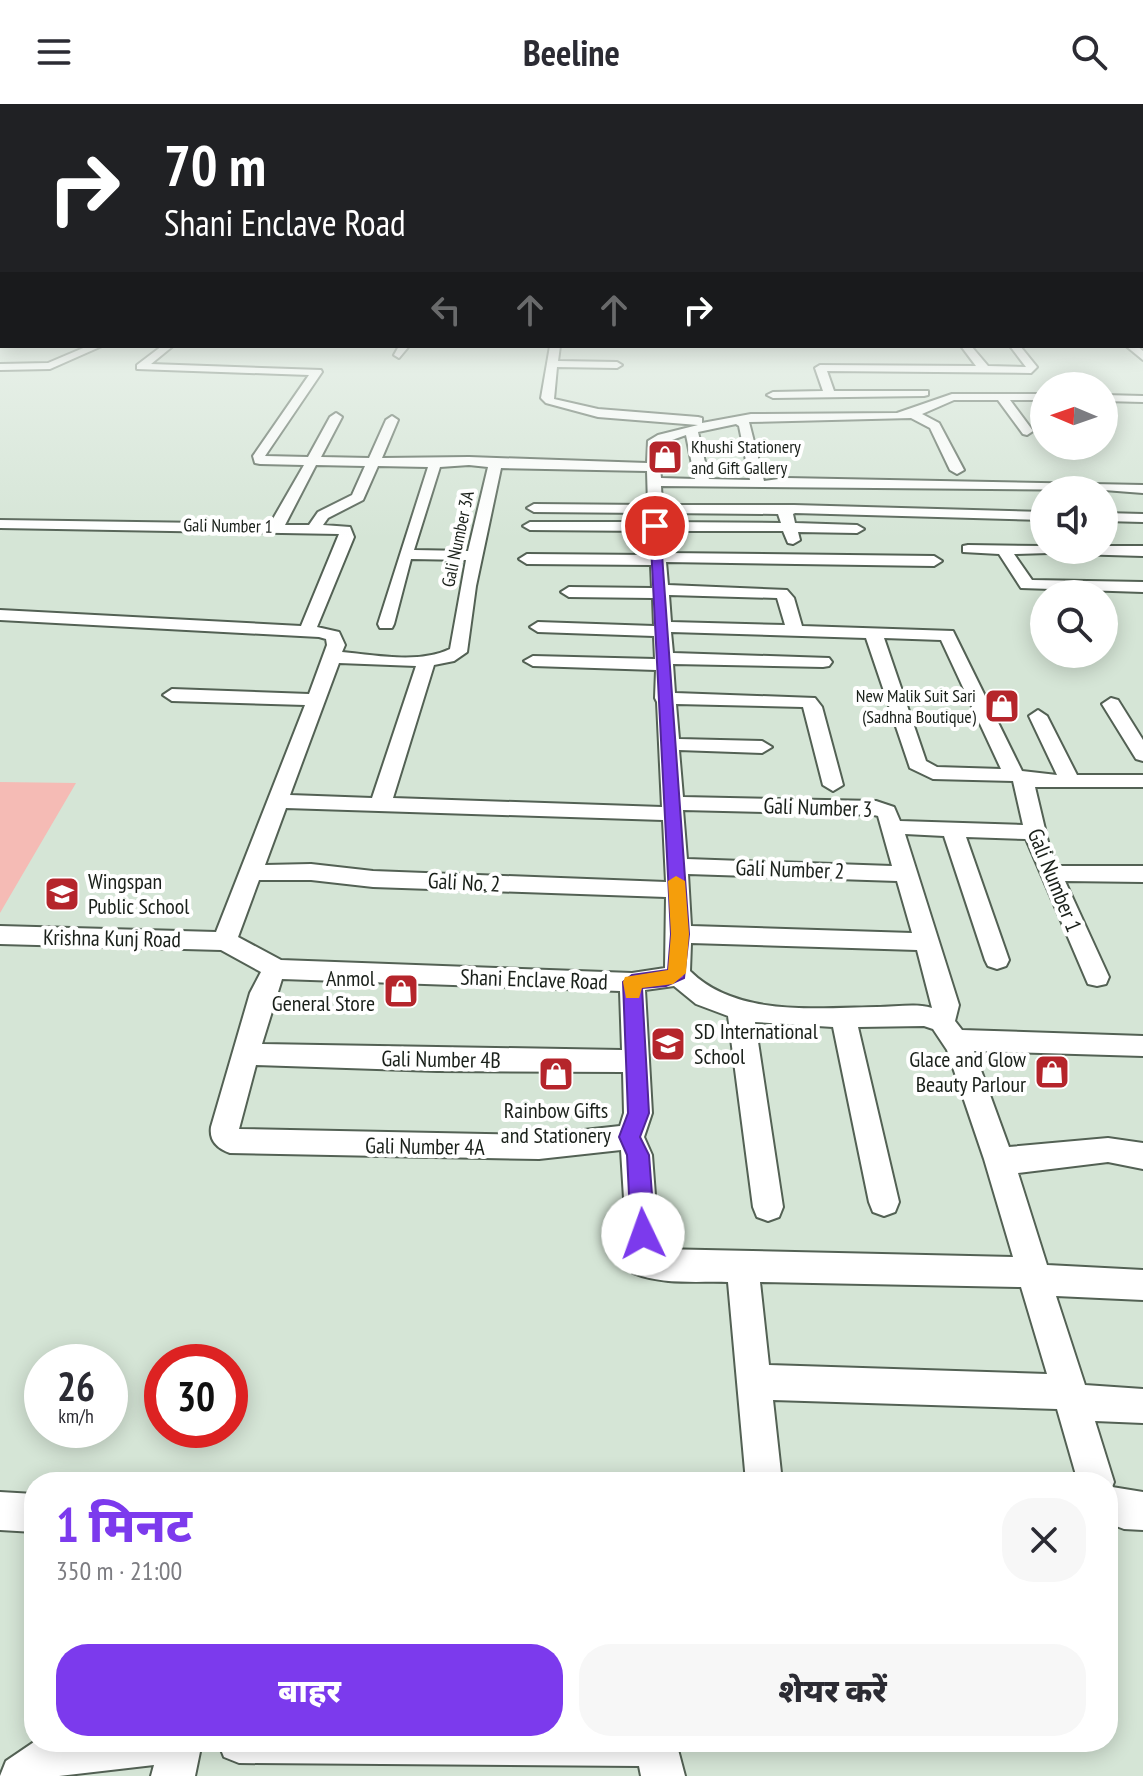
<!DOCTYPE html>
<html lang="hi">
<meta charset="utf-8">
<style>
body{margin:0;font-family:"PT Sans Narrow","Noto Sans Devanagari",sans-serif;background:#f7f7f7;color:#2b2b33;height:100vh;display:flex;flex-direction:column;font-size:30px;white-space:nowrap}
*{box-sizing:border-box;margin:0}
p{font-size:26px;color:#7c7c81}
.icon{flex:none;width:44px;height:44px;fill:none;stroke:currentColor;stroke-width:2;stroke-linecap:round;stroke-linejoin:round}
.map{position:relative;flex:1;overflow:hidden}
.drawer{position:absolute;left:24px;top:1368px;width:1094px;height:280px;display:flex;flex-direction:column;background:#fff;border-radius:32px;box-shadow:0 4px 20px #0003}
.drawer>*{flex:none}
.guide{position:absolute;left:0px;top:0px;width:1144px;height:244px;box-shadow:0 4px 20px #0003;background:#202124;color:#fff;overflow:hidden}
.needle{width:52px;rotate:272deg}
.controls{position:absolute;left:1030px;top:268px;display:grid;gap:16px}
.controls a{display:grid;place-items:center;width:88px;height:88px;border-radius:50%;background:#fff;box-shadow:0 4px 20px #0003;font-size:40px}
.speed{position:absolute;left:24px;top:1240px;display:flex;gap:16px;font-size:40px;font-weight:700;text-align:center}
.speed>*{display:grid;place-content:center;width:104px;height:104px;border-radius:50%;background:#fff;box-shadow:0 4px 20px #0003;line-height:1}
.speed small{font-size:20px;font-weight:400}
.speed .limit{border:12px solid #d22;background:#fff;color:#111}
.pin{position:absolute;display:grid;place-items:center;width:68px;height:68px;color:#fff;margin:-34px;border:4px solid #fff;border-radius:50%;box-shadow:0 2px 8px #0007}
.me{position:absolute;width:88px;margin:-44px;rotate:357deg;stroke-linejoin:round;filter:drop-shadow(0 0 6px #0008)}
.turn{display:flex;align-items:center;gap:28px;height:168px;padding:0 32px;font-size:36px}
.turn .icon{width:104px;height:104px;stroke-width:2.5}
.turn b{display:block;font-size:56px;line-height:68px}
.lanes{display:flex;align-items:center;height:76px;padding:0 32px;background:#0003;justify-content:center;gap:40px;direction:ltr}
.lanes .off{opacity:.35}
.round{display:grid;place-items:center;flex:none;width:84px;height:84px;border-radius:32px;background:#f7f7f7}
.headline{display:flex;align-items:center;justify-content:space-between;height:136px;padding:0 32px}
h1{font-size:48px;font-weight:800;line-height:60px;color:#7c3aed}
.cta{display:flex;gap:16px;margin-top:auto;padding:16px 32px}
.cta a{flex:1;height:92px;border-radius:32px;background:#7c3aed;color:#fff;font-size:32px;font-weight:800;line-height:92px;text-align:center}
.cta a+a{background:#f7f7f7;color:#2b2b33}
header{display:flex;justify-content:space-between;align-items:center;height:104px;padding:0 32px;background:#fff;font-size:36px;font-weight:800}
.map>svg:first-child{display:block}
</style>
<header><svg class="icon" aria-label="menu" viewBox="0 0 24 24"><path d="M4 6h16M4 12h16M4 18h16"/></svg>Beeline<svg class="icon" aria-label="search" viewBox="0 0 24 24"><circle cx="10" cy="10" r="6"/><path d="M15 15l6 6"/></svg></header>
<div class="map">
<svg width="1143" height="1672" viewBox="0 0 1143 1672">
<rect width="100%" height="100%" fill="#d5e5d6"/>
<path fill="#f5bbb5" d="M0 678 76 679 0 809Z"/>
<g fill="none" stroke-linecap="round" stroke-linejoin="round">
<defs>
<path id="street" d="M1142 211H1143V217H1142Z
M88 242H102L50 265 0 266V260L48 259Z
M162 242H173L151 260 321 266 322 268 265 352 308 353 330 313 336 309 342 313 321 353 369 354 386 316 392 312 398 316 382 354 469 353 647 359 648 337 658 331 698 321 598 313 546 299 541 294 550 242H560L558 257 617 258 622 261 617 264 557 263 554 295 598 305 698 313 702 314V319L751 310 897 309 952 290H1044V296H1010L1033 327 1027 331 1023 330 998 296H954L922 310 939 319 964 366 957 370 950 366 930 324 911 314 749 318 764 377 786 374 1143 381V389L1104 386 661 382 662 401H794L1044 408V416L795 409 793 410 795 419 857 421 864 425 857 429 798 428 800 436 793 440 788 439 783 427H664L666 449 934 452 942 457 934 462 666 458 668 481 787 486 794 494 802 522 953 527 1022 667 1057 671 1029 612 1038 606 1047 612 1077 671H1143V683H1035L1049 742 1058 762H1143V778L1065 777 1109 873 1106 880 1097 882 1088 880 1085 873 1026 735 966 733 1009 856 1006 862 997 865 988 862 985 856 944 732 905 730 959 901 955 917 962 926 1143 932V952L974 947 1009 1043 1108 1034 1143 1039V1065L1108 1058 1018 1069 1047 1161 1143 1166V1196L1056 1192 1085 1281 1143 1285V1319L1095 1317 1114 1378 1112 1383 1143 1388V1426L1124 1425 1108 1419V1378H1078L1057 1305 773 1296 782 1378H746L728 1178C697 1177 662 1181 633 1169L628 1159 621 1046 539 1055 230 1049C218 1045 209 1037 211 1023L250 889 261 868 221 846 0 840V822L216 828 305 601 172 597 163 591 172 585 309 590 327 541 326 535 319 533 0 516V506L301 522 339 430 0 424V416L270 420 304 361 260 360 255 359 253 352 309 271 137 265V261ZM736 320 739 322 750 376 709 375 698 328ZM686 331 695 375 661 374 658 341ZM316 361 365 362 352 391 318 408 309 421H285ZM469 361 488 363 468 447 414 446 440 363ZM378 362 428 363 378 520 380 524H392L394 520 411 455 466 456 450 545C419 560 375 551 342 548L345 541 339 528 317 523 354 433 350 423 323 421 328 414 363 396ZM501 364 647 367 648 401 534 400 527 404 534 408 649 409V418H530L523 422 530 426 650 427 651 451 527 450 519 455 527 460 651 461 652 484 569 483 561 488 569 493 653 494 654 522 538 518 530 523 538 528 654 532 655 555 533 552 524 557 533 562 656 566 655 594 657 598 662 703 393 694 434 561 454 557 467 548 476 482ZM663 409 778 410 781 419 664 418ZM669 491 777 494 785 521 671 518ZM671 528 866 534 910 664 933 675 1013 677 1023 721 900 717 894 703 876 697 683 693 679 646 762 649 772 643 762 637 679 635 676 600 803 603 823 681 833 687 843 681 822 603 815 594 675 589 673 560 823 563 829 562 832 558 829 554 673 549ZM884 534 941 536 1001 665 937 663 926 657ZM339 559 416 562 372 694 290 691ZM286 704 663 716 666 778 373 767 311 760 265 761ZM683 706 874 711 878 712 892 762 687 755ZM688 770 897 777 912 829 691 822ZM259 776H311L373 783 666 793 665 864 632 869 281 856 238 833ZM691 839 917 846 932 904C916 899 895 903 877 903 817 904 736 913 690 867ZM282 875 620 887 622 946 262 940ZM674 882 696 900 728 912 753 1103 757 1113 768 1117 779 1113 783 1103 755 918 833 923 869 1098 873 1108 884 1112 895 1108 899 1098 858 923 924 922 933 925 947 946 984 1055 1013 1153 659 1145 652 1051 644 1033 652 1009 645 886ZM256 961 437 967 623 968 624 1009 620 1022 539 1031 239 1025ZM760 1178 1021 1183 1047 1270 769 1261Z
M399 242H409L399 254 394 251Z
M961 242H971L988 262 1026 263 1010 242H1020L1037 263 1031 269 827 267 834 287H928V291L924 292 773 294 767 291 773 288 823 287 815 264 820 261 976 262Z
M1126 242H1137L1143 247V256Z
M1104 291 1143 292V298L1104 297Z
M1104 409 1143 410V418L1104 417Z
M968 441 1044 442V446H1051L1049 449 1014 450 1032 476 1143 478V488L1021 484 999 450 963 448V442Z
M1104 442H1143V452L1074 450 1067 446H1104Z
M1111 594 1118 596 1143 636V657L1136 655 1102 600Z
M0 1388 34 1390V1428L0 1426Z
M34 1638H202L195 1672H151L154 1661 59 1672H0L6 1657Z
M218 1638H676L685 1672H641L639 1662 239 1659 224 1653Z"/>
</defs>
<use href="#street" stroke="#536154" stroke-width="4"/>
<use href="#street" fill="#fff" fill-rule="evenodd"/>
</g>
<linearGradient id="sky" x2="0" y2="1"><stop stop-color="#99a2c0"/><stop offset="0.46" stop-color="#ecf3ed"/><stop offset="1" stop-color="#ecf3ed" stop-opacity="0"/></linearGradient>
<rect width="1143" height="435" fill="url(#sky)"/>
<path fill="#7c3aed" stroke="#51269a" stroke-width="2" d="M655 419 660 422 689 830 684 874 666 882 642 884 649 1009 640 1033 649 1051 655 1130 651 1138 643 1141 635 1138 631 1130 627 1051 619 1033 628 1009 623 878 632 871 668 866 671 830 650 422Z"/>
<path fill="#f59e0b" d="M676 772 685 777 689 830 686 869 673 880 642 884 639 894H626L623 878 625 873 668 866 671 830 668 777Z"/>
<defs>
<symbol id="shop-square" viewBox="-11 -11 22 22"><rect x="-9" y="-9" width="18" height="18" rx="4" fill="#b5252b" stroke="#fff"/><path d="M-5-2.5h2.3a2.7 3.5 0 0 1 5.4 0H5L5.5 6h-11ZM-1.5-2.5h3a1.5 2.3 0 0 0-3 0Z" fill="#fff"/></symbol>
<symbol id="school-square" viewBox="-11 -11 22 22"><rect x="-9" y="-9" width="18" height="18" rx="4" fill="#b5252b" stroke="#fff"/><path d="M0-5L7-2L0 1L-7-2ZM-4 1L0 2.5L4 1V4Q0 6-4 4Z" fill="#fff"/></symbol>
</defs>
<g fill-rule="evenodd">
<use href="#shop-square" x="645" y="333" width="40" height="40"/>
<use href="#shop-square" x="982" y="582" width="40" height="40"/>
<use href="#school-square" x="42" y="770" width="40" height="40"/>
<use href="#shop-square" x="381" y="867" width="40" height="40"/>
<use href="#school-square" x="648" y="920" width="40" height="40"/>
<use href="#shop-square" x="1032" y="948" width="40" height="40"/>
<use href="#shop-square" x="536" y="950" width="40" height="40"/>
</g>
<g text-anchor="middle" stroke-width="8" stroke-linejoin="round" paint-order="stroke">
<g font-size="18" fill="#1a201a" stroke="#fff" text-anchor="start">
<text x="691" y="349">Khushi Stationery<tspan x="691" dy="21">and Gift Gallery</tspan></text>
<text x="976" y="598" text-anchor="end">New Malik Suit Sari<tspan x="976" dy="21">(Sadhna Boutique)</tspan></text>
</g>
<g font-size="18" fill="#1a201a" stroke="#fff">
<text transform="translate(228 422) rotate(1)" y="6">Gali Number 1</text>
<text transform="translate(458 435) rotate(-78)" y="6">Gali Number 3A</text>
</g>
<g font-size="22" fill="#1a201a" stroke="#fff">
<text transform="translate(818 703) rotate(2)" y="8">Gali Number 3</text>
<text transform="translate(790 765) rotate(2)" y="8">Gali Number 2</text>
<text transform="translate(1055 776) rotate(68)" y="8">Gali Number 1</text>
<text transform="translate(464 778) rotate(3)" y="8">Gali No. 2</text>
<text transform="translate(112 834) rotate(1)" y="8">Krishna Kunj Road</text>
<text transform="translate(534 875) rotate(2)" y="8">Shani Enclave Road</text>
<text transform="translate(441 955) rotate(1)" y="8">Gali Number 4B</text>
<text transform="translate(425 1042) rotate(1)" y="8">Gali Number 4A</text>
</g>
<g font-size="22" fill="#1a201a" stroke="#fff" text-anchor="start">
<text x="88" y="785">Wingspan<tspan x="88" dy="25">Public School</tspan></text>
<text x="375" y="882" text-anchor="end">Anmol<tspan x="375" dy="25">General Store</tspan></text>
<text x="694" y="935">SD International<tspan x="694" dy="25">School</tspan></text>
<text x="1026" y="963" text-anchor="end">Glace and Glow<tspan x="1026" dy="25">Beauty Parlour</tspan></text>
<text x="556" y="1014" text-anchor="middle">Rainbow Gifts<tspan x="556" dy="25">and Stationery</tspan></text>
</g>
</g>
</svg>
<div class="controls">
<a><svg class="needle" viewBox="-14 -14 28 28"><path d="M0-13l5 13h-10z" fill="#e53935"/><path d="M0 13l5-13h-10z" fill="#7c7c81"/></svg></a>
<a><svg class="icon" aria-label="sound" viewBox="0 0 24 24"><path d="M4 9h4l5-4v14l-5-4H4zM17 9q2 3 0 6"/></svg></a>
<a><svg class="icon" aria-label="search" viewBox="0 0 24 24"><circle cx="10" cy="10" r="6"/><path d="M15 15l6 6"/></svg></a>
</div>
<div class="speed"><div>26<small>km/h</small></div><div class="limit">30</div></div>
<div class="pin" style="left:655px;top:422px;background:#d93025"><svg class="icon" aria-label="arrive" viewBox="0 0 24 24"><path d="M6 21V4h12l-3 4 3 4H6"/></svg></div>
<svg class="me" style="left:643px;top:1130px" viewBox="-20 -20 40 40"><circle r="19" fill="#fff"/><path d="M0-13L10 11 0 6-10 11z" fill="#7c3aed"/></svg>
<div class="guide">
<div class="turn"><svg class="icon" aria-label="right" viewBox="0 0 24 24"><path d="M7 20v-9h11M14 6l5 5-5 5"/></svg><div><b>70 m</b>Shani Enclave Road</div></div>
<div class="lanes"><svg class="icon off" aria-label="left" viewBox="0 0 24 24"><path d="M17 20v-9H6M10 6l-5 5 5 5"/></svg><svg class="icon off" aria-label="ahead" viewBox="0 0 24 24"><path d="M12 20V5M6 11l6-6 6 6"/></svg><svg class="icon off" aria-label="ahead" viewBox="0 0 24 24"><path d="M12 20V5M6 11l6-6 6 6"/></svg><svg class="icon" aria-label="right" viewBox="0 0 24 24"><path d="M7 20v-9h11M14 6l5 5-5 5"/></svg></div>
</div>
<section class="drawer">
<div class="headline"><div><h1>1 मिनट</h1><p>350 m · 21:00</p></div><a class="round"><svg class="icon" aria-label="close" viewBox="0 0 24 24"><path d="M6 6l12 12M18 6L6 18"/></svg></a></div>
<div class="cta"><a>बाहर</a><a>शेयर करें</a></div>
</section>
</div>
